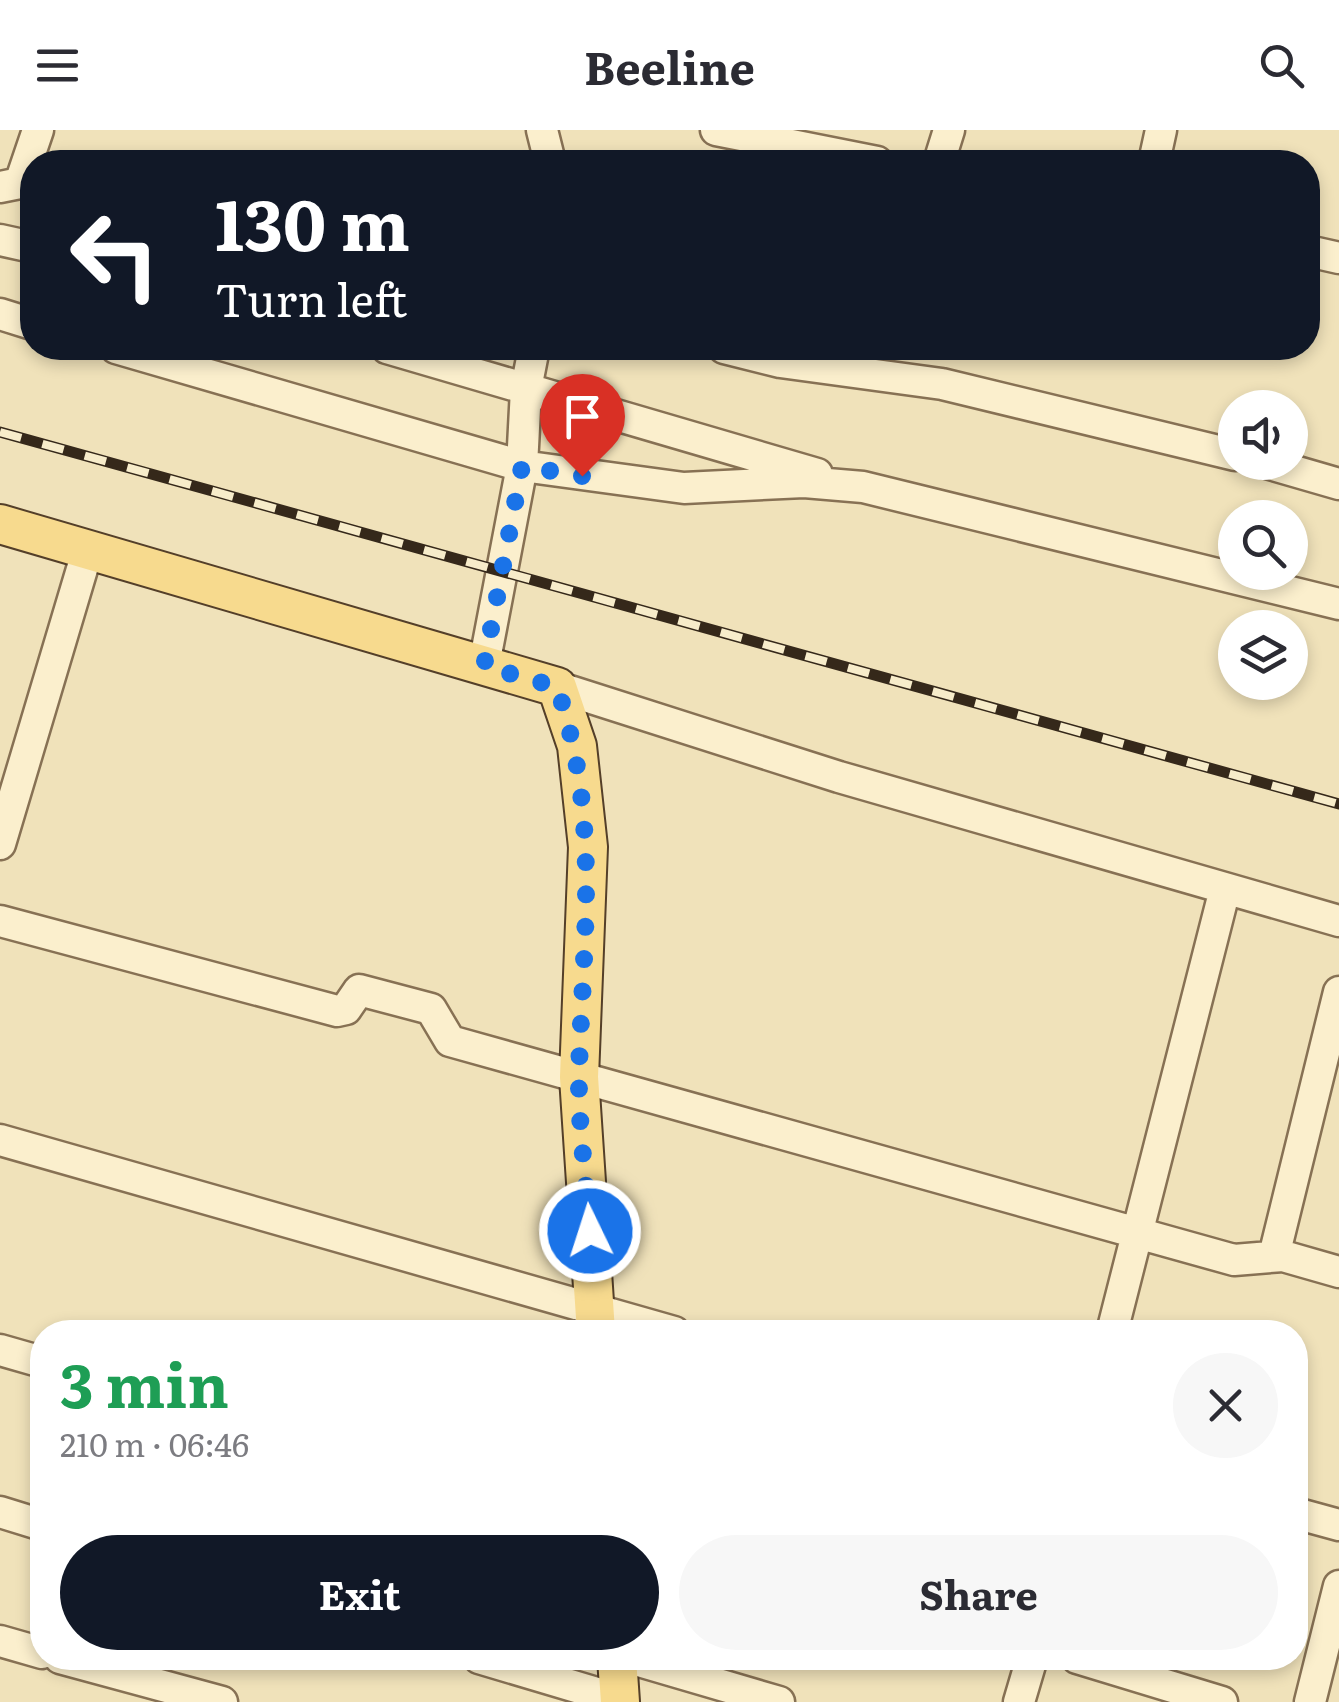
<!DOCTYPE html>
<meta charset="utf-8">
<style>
body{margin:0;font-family:Literata,serif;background:#f7f7f7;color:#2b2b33;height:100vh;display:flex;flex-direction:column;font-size:38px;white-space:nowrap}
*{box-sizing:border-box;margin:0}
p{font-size:32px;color:#7c7c81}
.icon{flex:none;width:55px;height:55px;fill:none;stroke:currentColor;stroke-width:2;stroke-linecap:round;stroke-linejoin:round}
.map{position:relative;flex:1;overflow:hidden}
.sheet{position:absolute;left:30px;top:1190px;width:1278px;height:350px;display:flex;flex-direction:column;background:#fff;border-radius:40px;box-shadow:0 5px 15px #0003}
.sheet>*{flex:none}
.top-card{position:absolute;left:20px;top:20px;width:1300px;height:210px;border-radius:40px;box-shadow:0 5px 15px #0003;background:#111827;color:#fff;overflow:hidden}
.tools{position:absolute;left:1218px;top:260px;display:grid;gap:20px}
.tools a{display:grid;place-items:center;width:90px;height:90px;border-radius:50%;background:#fff;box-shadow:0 5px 15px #0003;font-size:50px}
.pin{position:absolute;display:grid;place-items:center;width:85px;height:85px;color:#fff;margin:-102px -42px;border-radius:50% 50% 50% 0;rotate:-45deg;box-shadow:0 0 10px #0007}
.pin .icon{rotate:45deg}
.me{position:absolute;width:110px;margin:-55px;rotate:356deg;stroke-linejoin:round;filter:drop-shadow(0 0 8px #0008)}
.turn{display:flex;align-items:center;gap:35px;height:210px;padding:0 30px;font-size:45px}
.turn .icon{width:130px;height:130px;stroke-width:2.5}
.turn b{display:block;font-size:70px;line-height:85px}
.round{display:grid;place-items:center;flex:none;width:105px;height:105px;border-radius:52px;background:#f7f7f7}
.summary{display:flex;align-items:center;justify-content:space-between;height:170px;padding:0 30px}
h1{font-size:60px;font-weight:700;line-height:75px;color:#1e9e55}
.button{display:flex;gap:20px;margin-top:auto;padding:20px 30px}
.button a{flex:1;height:115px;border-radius:60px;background:#111827;color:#fff;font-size:40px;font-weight:700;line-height:115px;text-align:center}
.button a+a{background:#f7f7f7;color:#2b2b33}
header{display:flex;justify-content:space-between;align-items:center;height:130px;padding:0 30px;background:#fff;font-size:45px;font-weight:700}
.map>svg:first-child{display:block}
</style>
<header><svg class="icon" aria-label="menu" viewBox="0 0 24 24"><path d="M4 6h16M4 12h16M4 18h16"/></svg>Beeline<svg class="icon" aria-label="search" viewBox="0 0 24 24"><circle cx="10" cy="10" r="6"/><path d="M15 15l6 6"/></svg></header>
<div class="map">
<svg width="1339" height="1572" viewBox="0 0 1339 1572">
<rect width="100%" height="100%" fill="#f0e2ba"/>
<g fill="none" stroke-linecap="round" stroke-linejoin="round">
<defs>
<path id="minor" d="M542 0 550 32
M716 0 877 32
M939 32 949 0
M1154 32 1161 0
M0 57 20 53 38 0
M0 110 32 117
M1308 121 1339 128
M0 184 32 194
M116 218 522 336 684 358 804 352 863 357 1339 474
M387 218 817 344
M724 218 780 232 942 254 1235 325
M1263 332 1339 354
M484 535 522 336 526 259 534 218
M557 557 839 647 1339 791
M0 714 88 419
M0 791 337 881 346 879 359 860 431 879 450 911 1234 1130 1283 1126 1339 1142
M0 1010 674 1202
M1274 1126 1339 862
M1112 1202 1225 759
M0 1220 42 1232
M0 1382 42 1395
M1295 1383 1339 1395
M0 1511 42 1523
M60 1528 222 1572
M479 1528 620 1570
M629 1528 779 1572
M1077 1528 1222 1572
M1019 1572 1032 1528
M1310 1572 1339 1456"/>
<path id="major" d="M0 394 557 557 577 616 588 717 579 947 596 1202
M617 1528 620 1572"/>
</defs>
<use href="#minor" stroke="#877154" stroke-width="35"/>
<use href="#major" stroke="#543f29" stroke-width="42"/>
<use href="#minor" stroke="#fbefcd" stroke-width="30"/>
<use href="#major" stroke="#f7da8e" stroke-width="38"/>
<defs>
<path id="rail" d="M0 302 1339 674"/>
</defs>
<use href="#rail" stroke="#35281a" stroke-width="11"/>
<use href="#rail" stroke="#f7ecca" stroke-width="8" stroke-dasharray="22" stroke-linecap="butt"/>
</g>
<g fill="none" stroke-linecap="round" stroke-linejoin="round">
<path stroke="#1a73e8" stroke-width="18" stroke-dasharray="0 32.4" d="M582 346 522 336 484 536 557 557C601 688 583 806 579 941 578 994 586 1049 590 1101"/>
</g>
</svg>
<div class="tools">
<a><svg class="icon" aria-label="sound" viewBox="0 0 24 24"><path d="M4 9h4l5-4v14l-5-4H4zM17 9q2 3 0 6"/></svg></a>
<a><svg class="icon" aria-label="search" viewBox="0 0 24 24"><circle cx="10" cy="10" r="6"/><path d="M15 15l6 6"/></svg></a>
<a><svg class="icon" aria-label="layers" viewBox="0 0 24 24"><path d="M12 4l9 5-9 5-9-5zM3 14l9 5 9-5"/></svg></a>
</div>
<div class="pin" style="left:582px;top:346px;background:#d93025"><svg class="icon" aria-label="arrive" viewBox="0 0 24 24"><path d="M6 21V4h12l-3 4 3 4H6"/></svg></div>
<svg class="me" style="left:590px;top:1101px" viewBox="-20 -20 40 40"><circle r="17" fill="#1a73e8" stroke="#fff" stroke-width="3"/><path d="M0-11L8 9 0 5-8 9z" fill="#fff"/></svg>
<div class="top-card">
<div class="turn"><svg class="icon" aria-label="left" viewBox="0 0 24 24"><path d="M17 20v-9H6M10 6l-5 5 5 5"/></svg><div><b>130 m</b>Turn left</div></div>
</div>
<section class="sheet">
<div class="summary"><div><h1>3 min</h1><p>210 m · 06:46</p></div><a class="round"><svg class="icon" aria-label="close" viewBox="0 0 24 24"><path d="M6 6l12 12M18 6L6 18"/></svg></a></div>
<div class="button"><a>Exit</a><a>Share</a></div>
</section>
</div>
